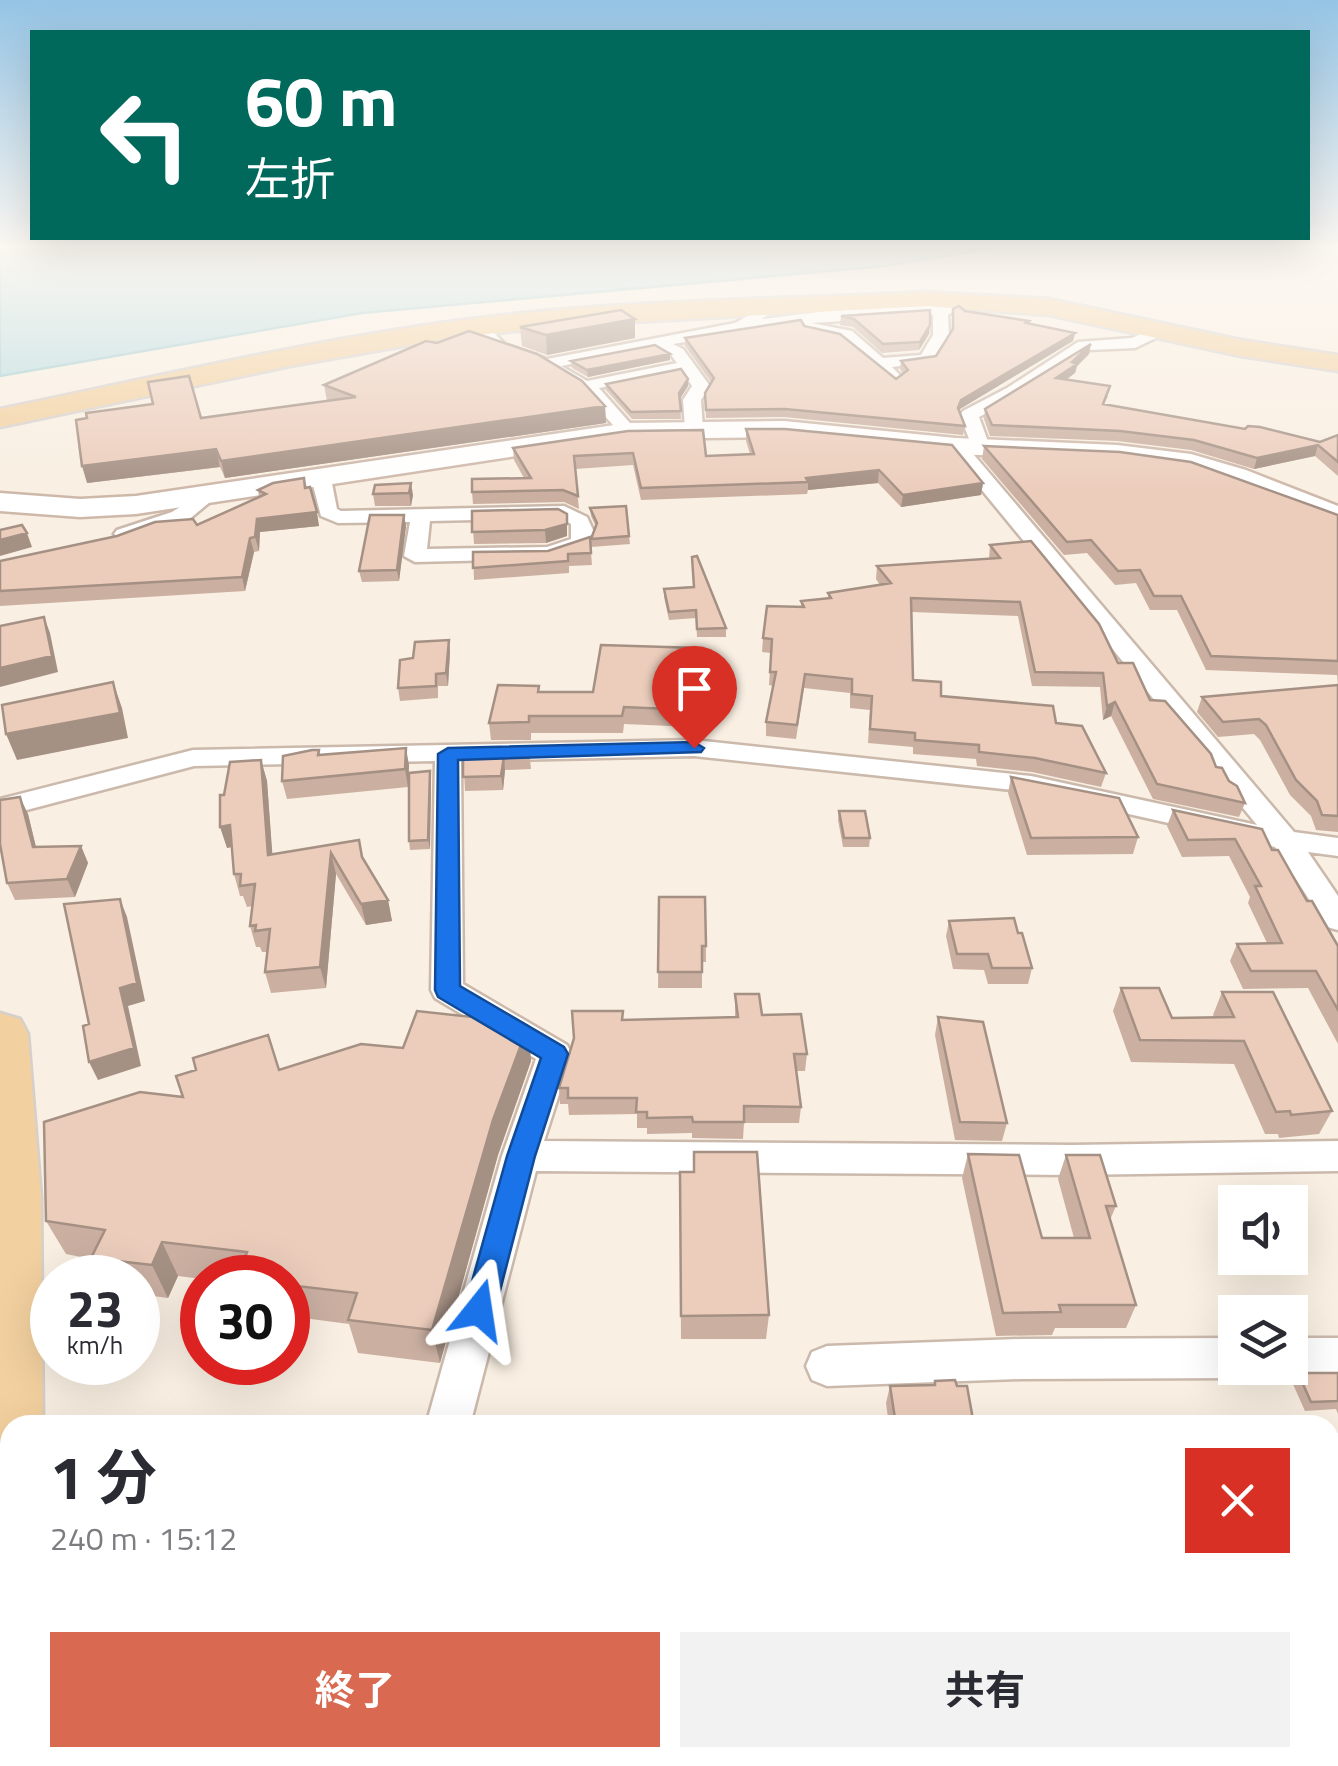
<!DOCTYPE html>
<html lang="ja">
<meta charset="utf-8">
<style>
body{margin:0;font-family:"Titillium Web","Noto Sans JP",sans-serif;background:#f2f2f3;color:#2b2b33;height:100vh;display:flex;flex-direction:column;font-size:38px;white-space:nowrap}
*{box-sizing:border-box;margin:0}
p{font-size:32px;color:#7c7c81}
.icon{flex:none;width:55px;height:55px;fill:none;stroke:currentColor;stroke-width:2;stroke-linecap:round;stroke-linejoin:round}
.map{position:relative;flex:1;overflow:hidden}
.side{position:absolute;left:0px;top:1415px;width:1340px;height:352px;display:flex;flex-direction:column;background:#fff;border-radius:30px 30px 0 0;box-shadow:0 10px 40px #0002}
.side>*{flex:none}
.banner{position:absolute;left:30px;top:30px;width:1280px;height:210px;border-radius:0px;box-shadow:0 10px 40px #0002;background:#00695c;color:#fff;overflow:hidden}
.tools{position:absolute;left:1218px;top:1185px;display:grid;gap:20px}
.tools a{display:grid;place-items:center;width:90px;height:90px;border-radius:0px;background:#fff;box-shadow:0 10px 40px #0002;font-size:50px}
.speed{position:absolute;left:30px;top:1255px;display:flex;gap:20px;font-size:50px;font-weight:700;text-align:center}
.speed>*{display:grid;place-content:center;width:130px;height:130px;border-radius:50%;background:#fff;box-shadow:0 10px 40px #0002;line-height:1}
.speed small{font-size:25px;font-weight:400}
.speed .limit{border:15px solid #d22;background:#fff;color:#111}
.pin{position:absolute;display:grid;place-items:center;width:85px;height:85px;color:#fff;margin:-102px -42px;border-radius:50% 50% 50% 0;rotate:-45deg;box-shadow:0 0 10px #0007}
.pin .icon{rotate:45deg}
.me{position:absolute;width:110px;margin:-55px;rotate:15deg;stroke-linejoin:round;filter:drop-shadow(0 0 8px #0008)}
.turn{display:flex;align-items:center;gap:35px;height:210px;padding:0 50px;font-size:45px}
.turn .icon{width:130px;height:130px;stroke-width:2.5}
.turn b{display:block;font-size:70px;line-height:85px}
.round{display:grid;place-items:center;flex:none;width:105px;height:105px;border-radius:0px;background:#f2f2f3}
.overview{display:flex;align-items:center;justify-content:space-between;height:170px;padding:0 50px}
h1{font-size:60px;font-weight:700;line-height:75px}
.action{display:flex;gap:20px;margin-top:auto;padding:20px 50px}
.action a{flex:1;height:115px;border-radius:0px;background:#d96a51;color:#fff;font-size:40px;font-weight:700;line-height:115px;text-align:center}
.action a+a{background:#f2f2f3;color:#2b2b33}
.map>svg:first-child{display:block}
</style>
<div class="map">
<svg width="1338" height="1766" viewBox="0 0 1338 1766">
<rect width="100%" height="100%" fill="#f9efe2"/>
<path fill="#b8dce1" stroke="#a0ccd1" stroke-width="2.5" d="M0 245H1012L885 266 362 313 0 376Z"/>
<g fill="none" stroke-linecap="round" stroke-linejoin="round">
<defs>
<path id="street" d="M773 302 780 306 762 319 827 311 948 305 956 310 948 315 949 335 932 362 892 367 903 378 895 383 841 338 804 330 805 323 673 344 683 349 710 386 701 400 703 429 694 434 685 429 683 400 692 386 683 372 599 388 637 431 628 436 622 435 585 394 540 367 493 350 471 326 484 323 505 344 547 359 735 323ZM933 315V335L921 355 883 358 852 331 811 323ZM655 348 671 355 677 363 587 381 561 366Z
M1160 325 1166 327V333L1135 348 1088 350 1019 396 979 417 990 447 981 453 972 447 960 415 963 411 1007 388 1078 342 1132 338Z
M956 440 963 442 1294 832 1338 838V856L1308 852 1338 896V930L1327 927 1275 847 1031 792 694 756 461 761 463 984 567 1045 572 1054 544 1141 1072 1145 1338 1141V1171L1072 1175 536 1171 470 1425H426L502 1156 536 1059 435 998 431 990 435 761 194 766 0 817V799L193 750 694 740 1031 776 1257 825 949 450V442Z
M321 472 331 478 337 509 341 511 564 506 587 517 594 532 587 547 549 559 415 562 404 556 410 522 338 523 321 516 311 478ZM560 518 571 524V539L547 547 427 549 430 521Z
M206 491 216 497 187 521 124 540 114 534 117 530 172 512Z
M1235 1338V1368H1252L1235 1378 1021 1379 827 1386 812 1380 806 1366 812 1352 827 1346 1021 1339Z
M1290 1338H1338V1378H1290L1275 1372 1273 1368H1290Z
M1330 1602H1338V1652H1330Z"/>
<path id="secondary" d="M784 421 956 438 1117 445 1191 454 1246 470 1338 506V526L1188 471 1117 461 956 454 784 437 628 439 136 514 80 517 0 511V493L80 499 136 496 628 423Z"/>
<path id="primary" d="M925 292 1049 299 1241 340 1338 355V371L1241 356 1049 315 925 306 578 325 455 337 290 366 0 427V409C151 378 302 342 455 321 610 300 769 300 925 292Z
M0 1013 20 1019 28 1034 41 1197 43 1425H10V1758H46V1766H0Z"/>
</defs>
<use href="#street" stroke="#cbb9ac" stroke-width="5"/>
<use href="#secondary" stroke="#ceb8aa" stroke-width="5"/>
<use href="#primary" stroke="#d6d0cd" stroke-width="5"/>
<use href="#street" fill="#fff" fill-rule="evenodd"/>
<use href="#secondary" fill="#fff" fill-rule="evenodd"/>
<use href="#primary" fill="#f3d09f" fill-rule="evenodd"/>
</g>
<path fill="#cbb0a2" d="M953 309 1075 333 1073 341 960 409 959 411 965 426 963 435 784 417 706 418 705 393 711 382 685 346V338L804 326 896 379 903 374 900 369 901 361 936 356 952 331Z
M841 316 930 325 929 334 919 350 882 353 853 327 840 325Z
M520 327 635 338 547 355 522 346Z
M1089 354 1077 366 1075 373 1066 380 1108 396 1104 404 1320 442 1338 435V476L1315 456 1254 469 1191 450 1117 441 990 436 984 419 985 409Z
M670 360 588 377 572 368 571 361Z
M606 384 688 386 680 399 681 419H632L606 390Z
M324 385 605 406 606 423 225 478 220 467 87 483 201 418 327 401Z
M746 429 983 483 981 495 901 507 878 483 808 490 807 494 641 500 633 465 575 469 579 509 564 502 473 504 472 492 524 478 514 460 513 448 706 456 750 454 746 441Z
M984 446 1338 515V832L1316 830 1311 816 1290 795 1260 740 1254 734 1218 737 1197 712 1202 697 1338 685 1337 675 1206 670 1177 610H1150L1136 583 1115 585 1087 553 1064 555 982 459Z
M304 478 319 526 260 532 259 551 254 552 245 591 0 606V561L197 525 259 497 258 490Z
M375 485 413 495 411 506H375L373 494Z
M590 508 629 536 630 544 591 547V539L596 527 591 516Z
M472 511 567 536 546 543 474 544Z
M406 526 399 581 362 582 359 571Z
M990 545 1118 663 1150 700 1229 781 1245 803 1239 817 1153 799 1111 716 1103 720 1100 687 1032 686 1018 616 912 612 913 680 941 696 1056 723 1106 773 1101 787 1032 772 977 766 976 759 913 754V747L868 743 870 710 850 708V693L804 688 796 739 766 736V722L773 686 769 685 771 653 762 652 763 638 801 607V601L828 599V593L880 585 876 579 877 566 989 559Z
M473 552 591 553 592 565 569 566V573L474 580Z
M664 589 726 628V637H697L696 618 669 620 664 597Z
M450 652 448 686H438V698L400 701 398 688Z
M697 664 693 727 624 724 623 733H531V740H491L489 723 539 692H593Z
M529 749 531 769 505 770 503 790 465 791 463 750Z
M319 750 320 754 409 765 408 787 287 799 282 781Z
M261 760 267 781 272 854 359 840 363 858 388 900 392 921 366 925 336 874 326 988 271 993 265 972 267 952H262L260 947H256L250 926 252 906 247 907 243 896H240L234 874 231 847 227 848 224 795Z
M430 771 431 780 430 849 410 850 409 841Z
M1011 777 1138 837 1133 854 1027 855 1008 793Z
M1173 810 1272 850 1338 946V1044L1308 988 1243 989 1230 961 1237 944 1267 943 1248 903 1250 897 1229 856 1182 857 1167 826Z
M839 811 870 838 869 847H843L838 820Z
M28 814 36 847 81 846 88 863 75 897 15 900 7 883 2 857 1 858Z
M659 897 706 946V962H702V988H658Z
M949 921 1018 933 1032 968 1028 984H988L984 970 953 969 946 936Z
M1121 988 1172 1018 1214 1017 1213 1015 1222 992 1332 1111 1319 1134 1279 1138 1278 1134H1265L1234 1064 1131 1062 1113 1011Z
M735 994 807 1054 805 1071H796L801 1107 799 1123H744L743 1139 692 1138V1133L647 1134V1128H637V1114L569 1115 568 1104H560L559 1088 623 1020 735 1017Z
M938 1017 1007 1123 1002 1141 955 1140 935 1035Z
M528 1026 531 1061 498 1155 440 1363 358 1353 349 1324 288 1316V1278L202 1279 178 1276 168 1298 138 1294V1278H102L91 1259 66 1254 46 1221 183 1097 279 1070Z
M694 1152 769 1315 766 1339H681L680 1172H693Z
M968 1154 1042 1238H1074L1058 1179 1066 1155 1116 1206 1110 1220 1136 1305 1126 1328H1055L1052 1335 996 1336 962 1178Z
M1298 1373H1338V1414L1336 1409 1305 1411 1292 1382Z
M935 1381 957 1386 974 1425H889L886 1403 890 1386 933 1385Z
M1338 1455V1502L1330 1484V1461L1334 1456Z"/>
<path fill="#a59084" d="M635 319V338L547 355 546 335Z
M930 325 929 334 919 350 920 342Z
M1075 333 1073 341 960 409 956 416 961 400Z
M1091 344 1089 354 1077 366 1075 373 1054 388 1056 378Z
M670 354V360L588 377 587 370Z
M688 379V386L679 400V393Z
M605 406 606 423 225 478 221 461Z
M1318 445 1315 456 1254 469 1257 458Z
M216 449 220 467 87 483 82 466Z
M879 470 878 483 808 490V482L806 478Z
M411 483 413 495 411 506 409 493Z
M983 483 981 495 901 507 903 495Z
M317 512 319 526 260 532 259 551 255 537 257 519Z
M567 514V536L546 543 545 530Z
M404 515 406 526 399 581 397 570Z
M27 533 32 547 0 556V540Z
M250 538 254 552 245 591 242 577Z
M44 617 50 633 58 672 0 687V668Z
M449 640 450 652 448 686 446 673Z
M113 682 122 708 128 738 17 760 6 734Z
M1115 702 1111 716 1103 720 1107 706Z
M406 748 409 765 408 787 405 769Z
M504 756 505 770 503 790 501 776Z
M261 760 267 781 274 876 268 855Z
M430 771 431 780 430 849 428 840Z
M20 797 28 814 40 864 33 847Z
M230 825 236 846 227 848 220 827Z
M81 846 88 863 75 897 67 879Z
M331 853 336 874 326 988 320 967Z
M120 899 127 917 145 1001 128 1006 141 1066 98 1080 89 1062 120 988Z
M388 900 392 921 366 925 361 904Z
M528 1026 531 1061 498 1155 440 1363 432 1330 493 1120Z
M162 1242 178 1276 168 1298 152 1265Z"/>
<path fill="#eccdbc" stroke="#a59084" stroke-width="2.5" d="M959 306 965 311 1029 321 1026 323 1075 333 961 400 958 408 965 426 785 409 706 410 705 393 714 378 685 338 801 320 804 326 840 334 896 379 908 370 901 361 936 356 953 329V309Z
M621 310 635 319 546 335 520 327Z
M930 310V325L920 342 883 344 854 319 841 316Z
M469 331 537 354 582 381 605 406 221 461 216 449 82 466 76 420 87 418 86 413 153 404 148 382 189 376 201 418 356 397 324 385 426 341 437 343Z
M1091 344 1072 362 1077 364 1056 378 1110 386 1103 404 1245 429 1248 426 1260 427 1320 442 1338 435V462L1318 445 1257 458 1194 440 1120 431 992 425 985 409Z
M655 345 670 354 587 370 571 361Z
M681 369 688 379 679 393 681 411 631 412 606 384Z
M746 429H785L952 445 983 483 903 495 879 470 806 478 808 482 641 488 633 453 574 456 578 496 563 490 472 492V479L531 478 513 448 628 431 703 430 706 456 754 454Z
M984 446 1120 452 1191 462 1338 515V661L1211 656 1181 596H1154L1140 570 1118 571 1091 540 1067 542Z
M304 478 305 488 310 487 317 512 257 519 255 537 250 538 242 577 0 591V561L117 536 155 522 193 519 197 525 266 494 258 490 273 483Z
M411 483 409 493 373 494 375 485Z
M626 506 629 536 591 539 597 523 590 508Z
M558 509 567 514V524L545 530 472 532V511Z
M370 515H404L397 570 359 571Z
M22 525 27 533 0 540V530Z
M590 537 591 553 568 554V561L473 568V552L548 551Z
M1031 541 1099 624 1118 663H1133L1150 700 1165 701 1211 754 1216 767 1222 768 1229 781 1237 786 1245 803 1157 784 1115 702 1107 706 1103 673 1035 672 1020 602 911 598 913 680 941 682V696L1053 706 1056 723 1082 726 1106 773 1035 758 979 752V745L915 740V733L870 729 872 696 852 694V679L805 674 797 725 766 722 776 672H770L772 639 763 638 767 606 804 607 801 601 831 598 828 593 891 583 877 566 1000 558 990 545Z
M697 556 726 628 697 629 696 610 669 612 664 589 694 587 692 557Z
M44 617 52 656 0 668V626Z
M449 640 446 673 436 674V686L398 688 400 660 413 658 415 642Z
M601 645 698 648 693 710 624 707 622 716H529V722L489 723 498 685 539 686 538 692H593Z
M113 682 120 713 6 734 2 705Z
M1338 685V816L1322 815 1317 801 1296 780 1266 725 1259 719 1223 722 1202 697Z
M406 748 405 769 282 781 283 756 312 750H319L318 755Z
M529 749V754L504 756 501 776 463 777V750Z
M261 760 268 855 359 840 362 857 388 900 361 904 331 853 320 967 265 972 270 929 255 931 256 925 250 926 255 884 240 886 241 874H234L230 825 220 827V795H224L230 762Z
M430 771 428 840 409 841V773Z
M1011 777 1119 798 1138 837 1031 838Z
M20 797 33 847 81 846 67 879 7 883 0 844V800Z
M1173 810 1262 829 1272 850H1278L1307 901H1312L1338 946V1010L1316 971H1251L1237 944 1282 943 1255 886H1261L1235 839 1188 840Z
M839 811H865L870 838H844Z
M659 897H705L706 946H702V972H658Z
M120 899 137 983 120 988 134 1048 89 1062 83 1026 89 1024 64 904Z
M1014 918 1018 933H1022L1032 968H992L988 954H957L949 921Z
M1121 988H1159L1172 1018 1234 1017 1222 992H1273L1332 1111 1291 1115 1290 1111 1276 1112 1244 1041 1140 1040Z
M735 994H759L762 1015 801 1014 807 1054H794L801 1107 744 1106V1122H693L692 1117 647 1118V1112H636L637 1098H568V1088H559L574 1038 572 1011H623L622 1020 738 1017Z
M478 997 528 1026 493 1120 432 1330 348 1320 357 1293 288 1285V1278H237L247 1252 162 1242 152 1265 91 1258 105 1230 46 1221 44 1122 140 1092 183 1097 176 1076 196 1070 193 1058 268 1035 279 1070 361 1044 403 1048 417 1011 472 1017Z
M938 1017 983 1022 1007 1123 960 1122Z
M694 1152H757L769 1315 681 1316 680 1172H694Z
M968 1154 1019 1155 1042 1238H1090L1066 1155H1100L1116 1206H1106L1136 1305H1059L1061 1312 1003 1313Z
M1298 1373H1338V1401L1311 1402Z
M955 1380 957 1386H967L974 1425H896L890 1386 935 1385V1381Z"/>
<linearGradient id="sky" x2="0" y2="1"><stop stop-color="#95c4e5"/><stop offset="0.5" stop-color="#fcf8f2"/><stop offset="1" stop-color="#fcf8f2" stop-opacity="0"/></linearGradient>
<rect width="1338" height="493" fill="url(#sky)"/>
<path fill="#1a73e8" stroke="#114b97" stroke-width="2.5" d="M694 742 704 748 701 752 458 760 460 986 564 1047 568 1054 535 1156 495 1310 490 1320 479 1324 468 1320 464 1310 507 1156 541 1058 438 997 435 990 438 754 448 748Z"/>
</svg>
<div class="tools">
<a><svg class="icon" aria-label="sound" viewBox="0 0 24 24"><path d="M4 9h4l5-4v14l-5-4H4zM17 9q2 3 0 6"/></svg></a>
<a><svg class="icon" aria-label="layers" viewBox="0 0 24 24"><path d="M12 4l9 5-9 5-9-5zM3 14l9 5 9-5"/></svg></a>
</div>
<div class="speed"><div>23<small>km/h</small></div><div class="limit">30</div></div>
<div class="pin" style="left:694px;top:748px;background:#d93025"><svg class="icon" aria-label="arrive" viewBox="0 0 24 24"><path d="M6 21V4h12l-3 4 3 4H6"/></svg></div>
<svg class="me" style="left:479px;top:1310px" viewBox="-20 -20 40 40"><path d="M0-17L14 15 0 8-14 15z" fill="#1a73e8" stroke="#fff" stroke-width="4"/></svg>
<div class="banner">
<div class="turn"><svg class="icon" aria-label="left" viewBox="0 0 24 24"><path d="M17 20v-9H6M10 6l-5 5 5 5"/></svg><div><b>60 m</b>左折</div></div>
</div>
<section class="side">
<div class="overview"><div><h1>1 分</h1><p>240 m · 15:12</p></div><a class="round" style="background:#d93025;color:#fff"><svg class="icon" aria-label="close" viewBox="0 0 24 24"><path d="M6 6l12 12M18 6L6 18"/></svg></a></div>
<div class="action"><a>終了</a><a>共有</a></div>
</section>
</div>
